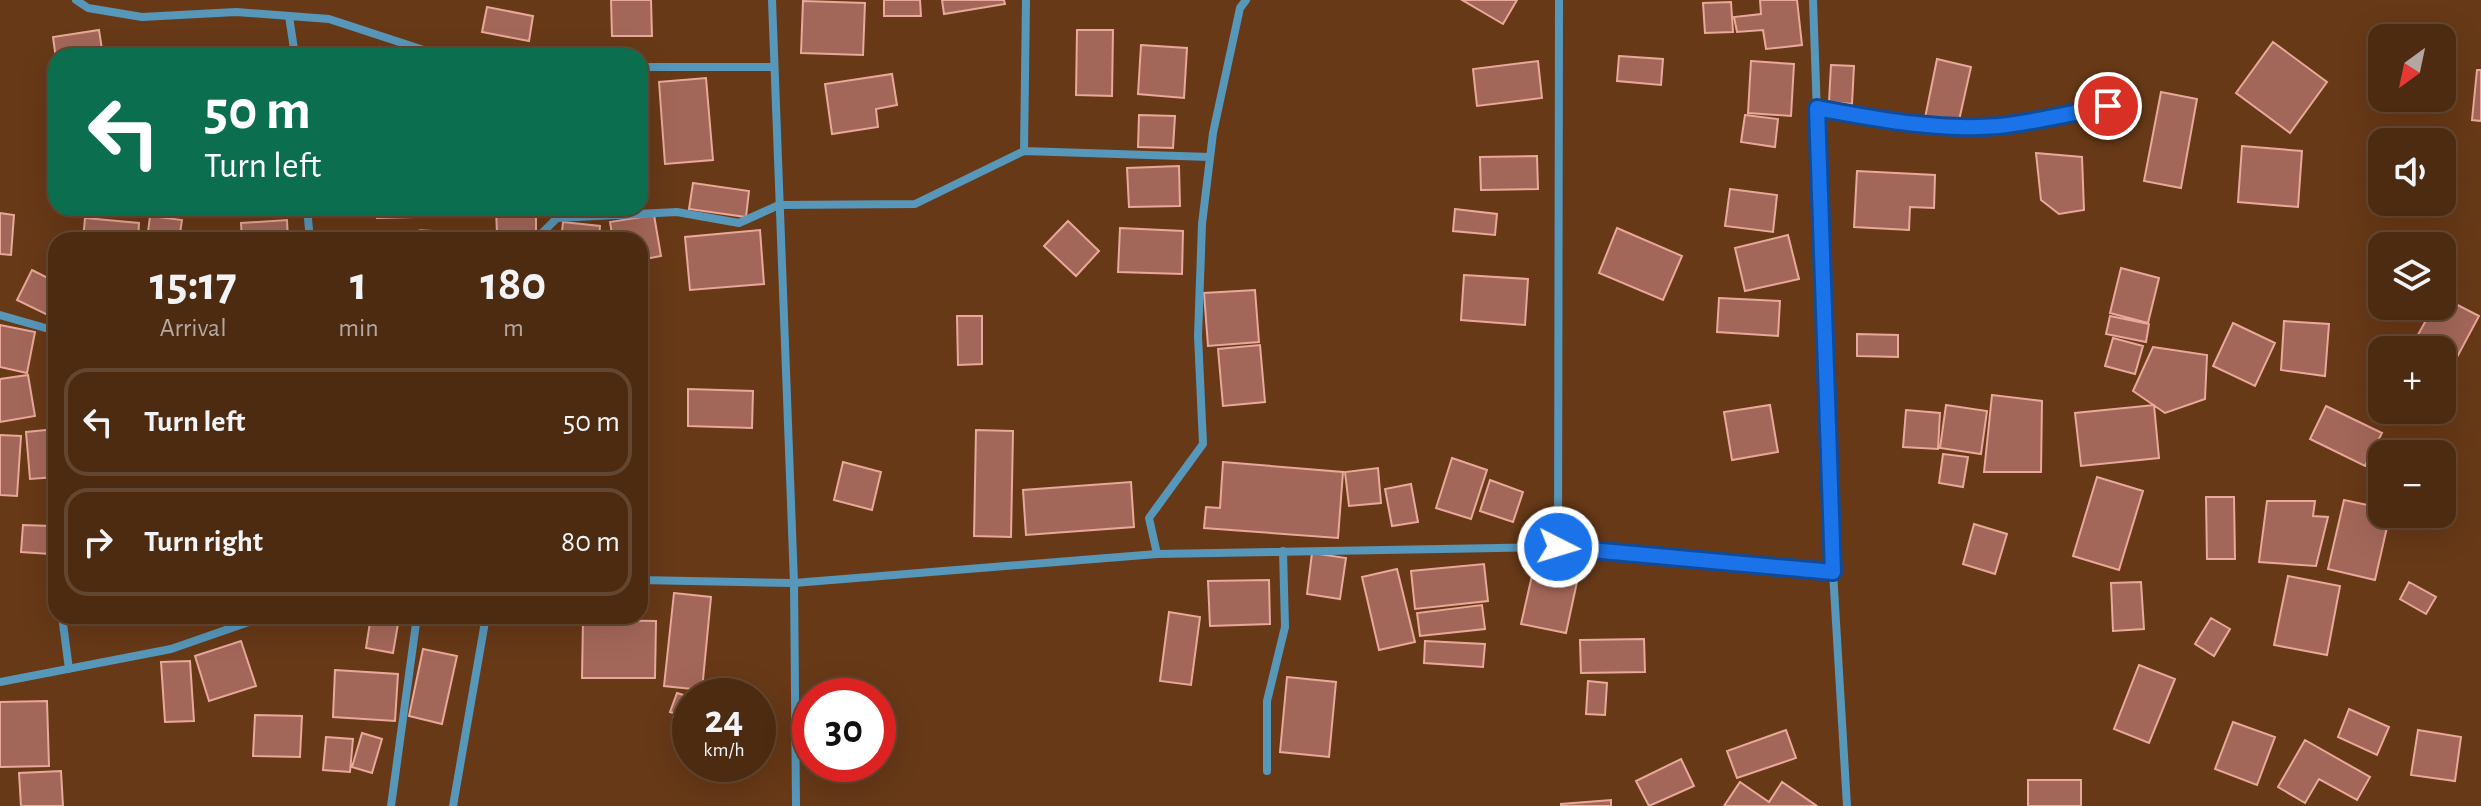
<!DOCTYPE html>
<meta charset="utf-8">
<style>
body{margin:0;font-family:"Alegreya Sans",sans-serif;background:#57371f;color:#f1f3f6;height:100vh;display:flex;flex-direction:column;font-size:30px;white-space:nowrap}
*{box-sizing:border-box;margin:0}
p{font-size:26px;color:#b3a79f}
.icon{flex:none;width:44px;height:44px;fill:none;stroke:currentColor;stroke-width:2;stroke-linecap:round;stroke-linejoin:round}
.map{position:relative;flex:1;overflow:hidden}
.drawer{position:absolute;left:48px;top:232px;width:600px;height:392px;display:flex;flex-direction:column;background:#4d2b11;border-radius:24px;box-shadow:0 8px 32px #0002,0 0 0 2px #644731}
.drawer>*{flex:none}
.top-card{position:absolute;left:48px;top:48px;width:600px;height:168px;border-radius:24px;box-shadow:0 8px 32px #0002,0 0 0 2px #644731;background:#0b6e4f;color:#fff;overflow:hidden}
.needle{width:52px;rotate:213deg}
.fabs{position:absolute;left:2368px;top:24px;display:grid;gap:16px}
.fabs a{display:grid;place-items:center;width:88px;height:88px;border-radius:16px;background:#4d2b11;box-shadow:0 8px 32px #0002,0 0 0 2px #644731;font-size:40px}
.speed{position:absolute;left:672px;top:678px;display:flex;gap:16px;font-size:40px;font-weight:700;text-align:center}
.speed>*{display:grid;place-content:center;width:104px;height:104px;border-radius:50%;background:#4d2b11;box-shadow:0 8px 32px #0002,0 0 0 2px #644731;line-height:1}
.speed small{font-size:20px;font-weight:400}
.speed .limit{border:12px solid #d22;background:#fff;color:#111}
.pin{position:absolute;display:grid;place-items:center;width:68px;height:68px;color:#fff;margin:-34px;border:4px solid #fff;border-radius:50%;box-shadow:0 2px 8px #0007}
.me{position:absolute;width:88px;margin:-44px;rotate:95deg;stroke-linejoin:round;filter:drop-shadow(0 0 6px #0008)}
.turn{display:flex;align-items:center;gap:28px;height:168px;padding:0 24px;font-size:36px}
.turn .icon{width:104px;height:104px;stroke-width:2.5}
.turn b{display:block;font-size:56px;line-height:68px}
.eta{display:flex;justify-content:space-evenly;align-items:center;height:136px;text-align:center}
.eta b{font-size:48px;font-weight:700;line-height:56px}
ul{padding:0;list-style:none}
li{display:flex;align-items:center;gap:24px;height:108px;margin:0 16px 12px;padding:0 8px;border:4px solid #644731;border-radius:24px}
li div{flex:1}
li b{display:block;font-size:30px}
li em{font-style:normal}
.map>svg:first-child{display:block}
</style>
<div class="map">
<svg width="2481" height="806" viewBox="0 0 2481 806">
<rect width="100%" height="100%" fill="#673917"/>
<path fill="#a36759" stroke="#e9a899" stroke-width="2" d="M611 0H651L652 36H612Z
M884 0H920L921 16H884Z
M942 0H1004L1005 4 944 14Z
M1462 0H1517L1503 24Z
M1760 0H1797L1802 45 1766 49 1763 30 1737 32 1734 17 1761 14Z
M803 1 865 3 863 55 801 53Z
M1731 2 1733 32 1705 33 1703 3Z
M487 7 533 16 529 41 482 32Z
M99 30 103 56H56V59L53 37Z
M1077 30H1113L1112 96 1076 95Z
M2273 42 2327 82 2290 133 2236 93Z
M1141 45 1187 48 1184 98 1138 94Z
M1619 56 1663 59 1661 85 1617 81Z
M1937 59 1971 67 1958 125 1925 118Z
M1538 61 1542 98 1477 106 1473 69Z
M1751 61 1794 64 1791 116 1748 113Z
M1831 65 1854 66 1852 104 1829 102Z
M2477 70H2481V121L2472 120Z
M892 74 897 105 876 109 878 127 832 134 825 84Z
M706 78 713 160 665 164 659 82Z
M2161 92 2197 99 2181 188 2144 181Z
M1139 115 1175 116 1173 148 1138 147Z
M1745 115 1778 119 1775 147 1741 142Z
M2242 146 2302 151 2298 207 2238 202Z
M2382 152V188L2374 186Z
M2036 153 2082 157 2084 210 2059 214 2041 200Z
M1537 156 1538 189 1481 190 1480 157Z
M1179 166 1180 206 1129 207 1127 168Z
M1857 171 1935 175 1934 208 1910 207 1909 230 1854 227Z
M693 183 749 191 746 217 689 209Z
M1730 189 1777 195 1773 232 1725 226Z
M376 208H414L415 217 377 218Z
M496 208H536V233L497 234Z
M1455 209 1497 214 1495 235 1453 231Z
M0 213 14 215 11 255 0 254Z
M654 215 661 256 640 260V240H613L610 222Z
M150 216 182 220 179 240H147Z
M85 218 139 223 138 240H83Z
M287 220 288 240H242L241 223Z
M1068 221 1099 251 1076 276 1044 246Z
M563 222 600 226 599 240H561Z
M1120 228 1183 231 1182 274 1118 272Z
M1617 228 1682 256 1663 300 1599 273Z
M760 230 764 284 690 290 685 237Z
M1788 235 1799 279 1745 291 1735 248Z
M2121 268 2159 278 2148 323 2110 313Z
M32 270 56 282V319L17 300Z
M1464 275 1528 279 1525 325 1461 320Z
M1255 290 1259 342 1208 346 1204 293Z
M2442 297 2479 316 2455 361 2442 354V350H2434L2415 340 2434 306H2442Z
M1719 298 1780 301 1778 336 1717 332Z
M957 316H982V364L958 365Z
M2110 316 2149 324 2146 342 2106 334Z
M2284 321 2329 324 2325 376 2281 370Z
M2233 323 2275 343 2255 386 2213 366Z
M0 325 35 332 27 373 0 367Z
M1857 334 1898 335V357L1857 356Z
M2113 338 2143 346 2135 374 2105 366Z
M1260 345 1265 402 1223 406 1218 349Z
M2153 347 2207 355 2205 399 2165 413 2133 391Z
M28 375 35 416 0 422V379Z
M688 389 753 391 752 428 688 426Z
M1992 395 2042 401 2041 472H1984Z
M1770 405 1778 452 1732 460 1724 412Z
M1946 405 1987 411 1981 454 1940 448Z
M2154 405 2159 458 2081 466 2075 413Z
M2326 406 2382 433 2365 466 2310 439Z
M1906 410 1940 413 1938 449 1903 447Z
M56 429V477L30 479 26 432Z
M976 430 1013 431 1011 537 974 536Z
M0 435 21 436 17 496 0 495Z
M2395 442 2436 454H2393Z
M1943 454 1968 457 1963 487 1939 483Z
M1452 458 1487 470 1471 519 1436 508Z
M843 462 881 472 872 510 834 500Z
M1223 462 1343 472 1338 538 1204 528 1206 507 1220 508Z
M1378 468 1381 503 1349 506 1345 472Z
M2097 477 2143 491 2119 570 2073 556Z
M1490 480 1523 492 1513 522 1480 511Z
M1131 482 1134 527 1026 535 1023 490Z
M1411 484 1418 522 1392 526 1385 489Z
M2206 497H2234L2235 559H2207Z
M2344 500 2382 508V514H2390L2375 580 2328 569Z
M2267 501H2315L2313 516 2328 517 2316 566 2259 562Z
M1974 524 2007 534 1995 574 1963 564Z
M23 525 52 526 50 554 21 552Z
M1312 553 1346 558 1340 599 1307 594Z
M1536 558 1580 568 1566 633 1521 624Z
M1484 564 1488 601 1415 609 1411 571Z
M1397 569 1415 642 1379 650 1362 577Z
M2288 576 2340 586 2327 655 2274 645Z
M1269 580 1270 624 1210 626 1208 581Z
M2141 582 2144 629 2113 631 2111 583Z
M2409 582 2436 597 2426 614 2400 599Z
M674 593 711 597 702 690 664 686Z
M1482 605 1485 629 1420 636 1417 613Z
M1169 612 1200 617 1191 685 1160 681Z
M371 616 399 618 393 653 366 648Z
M2211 618 2230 629 2214 656 2195 644Z
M583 620 656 621 655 678H582Z
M1644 639 1645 672 1581 673 1580 640Z
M241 641 256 686 209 701 195 656Z
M1425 641 1485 644 1483 667 1424 663Z
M423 649 457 656 442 724 409 716Z
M190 661 194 721 165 722 161 662Z
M2139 665 2175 679 2149 743 2114 729Z
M335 670 398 674 395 721 333 717Z
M1287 677 1336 682 1329 757 1280 752Z
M1588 681 1607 683 1605 715 1586 714Z
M677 693 690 697V718L670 712Z
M47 701 49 766 0 767V702Z
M2349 709 2389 727 2377 755 2338 737Z
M255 715 302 716 300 757 253 756Z
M2233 722 2275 737 2257 785 2215 769Z
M1786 730 1796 758 1737 778 1727 751Z
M2418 730 2461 737 2455 781 2411 775Z
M362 733 382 739 372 773 352 767Z
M326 737 353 739 350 772 323 770Z
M2305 740 2370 777 2357 800 2319 779 2305 803 2278 787Z
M1681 759 1694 786 1649 806 1636 781Z
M61 771 63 806H21L19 773Z
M2028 780H2081V806H2028Z
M1740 782 1769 802 1782 782 1817 806H1724Z
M1611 800V806H1561V804Z"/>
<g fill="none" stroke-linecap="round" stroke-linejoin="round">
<path stroke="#5797ba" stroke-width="8" d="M76 0 88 8 142 17 236 12 329 19 442 56
M772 0 794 583 796 806
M289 16 295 56
M640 67H774
M1817 108C1877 119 1940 133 2002 125 2048 119 2090 105 2137 109
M1024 151 1026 0
M307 208 310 240
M421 233 504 240
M535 240 557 218 677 212 739 223 779 205 915 204 1024 151 1210 157
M0 315 56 331
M1558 547 1559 0
M1157 554 1149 518 1203 444 1198 336 1202 224 1213 133 1240 8 1246 0
M1833 572 1847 806
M640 580 794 583 1157 554 1558 547 1833 572 1813 0
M62 616 69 669
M0 682 171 649 266 616
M1267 771V701L1285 627 1283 551
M391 806 417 616
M453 806 486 616"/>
</g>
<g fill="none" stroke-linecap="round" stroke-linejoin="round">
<defs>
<path id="route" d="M1558 547 1833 572 1817 108C1877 119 1938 131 1999 126 2036 122 2072 113 2108 106"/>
</defs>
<use href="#route" stroke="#114b97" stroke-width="20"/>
<use href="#route" stroke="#1a73e8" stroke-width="14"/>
</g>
</svg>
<div class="fabs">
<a><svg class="needle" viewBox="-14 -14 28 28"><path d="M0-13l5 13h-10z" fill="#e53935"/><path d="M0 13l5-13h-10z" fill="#b3a79f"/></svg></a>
<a><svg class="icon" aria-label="sound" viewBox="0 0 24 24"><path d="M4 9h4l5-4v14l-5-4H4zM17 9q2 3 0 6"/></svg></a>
<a><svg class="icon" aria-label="layers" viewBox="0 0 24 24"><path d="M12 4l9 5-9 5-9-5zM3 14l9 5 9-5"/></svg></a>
<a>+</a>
<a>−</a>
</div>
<div class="speed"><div>24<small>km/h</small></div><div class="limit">30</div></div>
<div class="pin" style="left:2108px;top:106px;background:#d93025"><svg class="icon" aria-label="arrive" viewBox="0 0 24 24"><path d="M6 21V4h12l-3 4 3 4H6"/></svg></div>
<svg class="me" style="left:1558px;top:547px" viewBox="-20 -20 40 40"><circle r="17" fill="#1a73e8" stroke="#fff" stroke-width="3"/><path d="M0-11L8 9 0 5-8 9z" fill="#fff"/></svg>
<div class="top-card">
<div class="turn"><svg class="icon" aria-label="left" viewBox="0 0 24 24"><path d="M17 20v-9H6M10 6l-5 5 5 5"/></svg><div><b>50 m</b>Turn left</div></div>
</div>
<section class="drawer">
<div class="eta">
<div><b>15:17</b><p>Arrival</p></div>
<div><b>1</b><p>min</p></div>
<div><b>180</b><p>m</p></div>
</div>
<ul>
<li><svg class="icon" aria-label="left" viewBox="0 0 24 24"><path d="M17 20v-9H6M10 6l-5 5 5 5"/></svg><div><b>Turn left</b></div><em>50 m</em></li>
<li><svg class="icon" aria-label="right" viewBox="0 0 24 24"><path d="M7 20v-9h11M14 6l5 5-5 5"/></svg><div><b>Turn right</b></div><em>80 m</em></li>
</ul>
</section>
</div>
